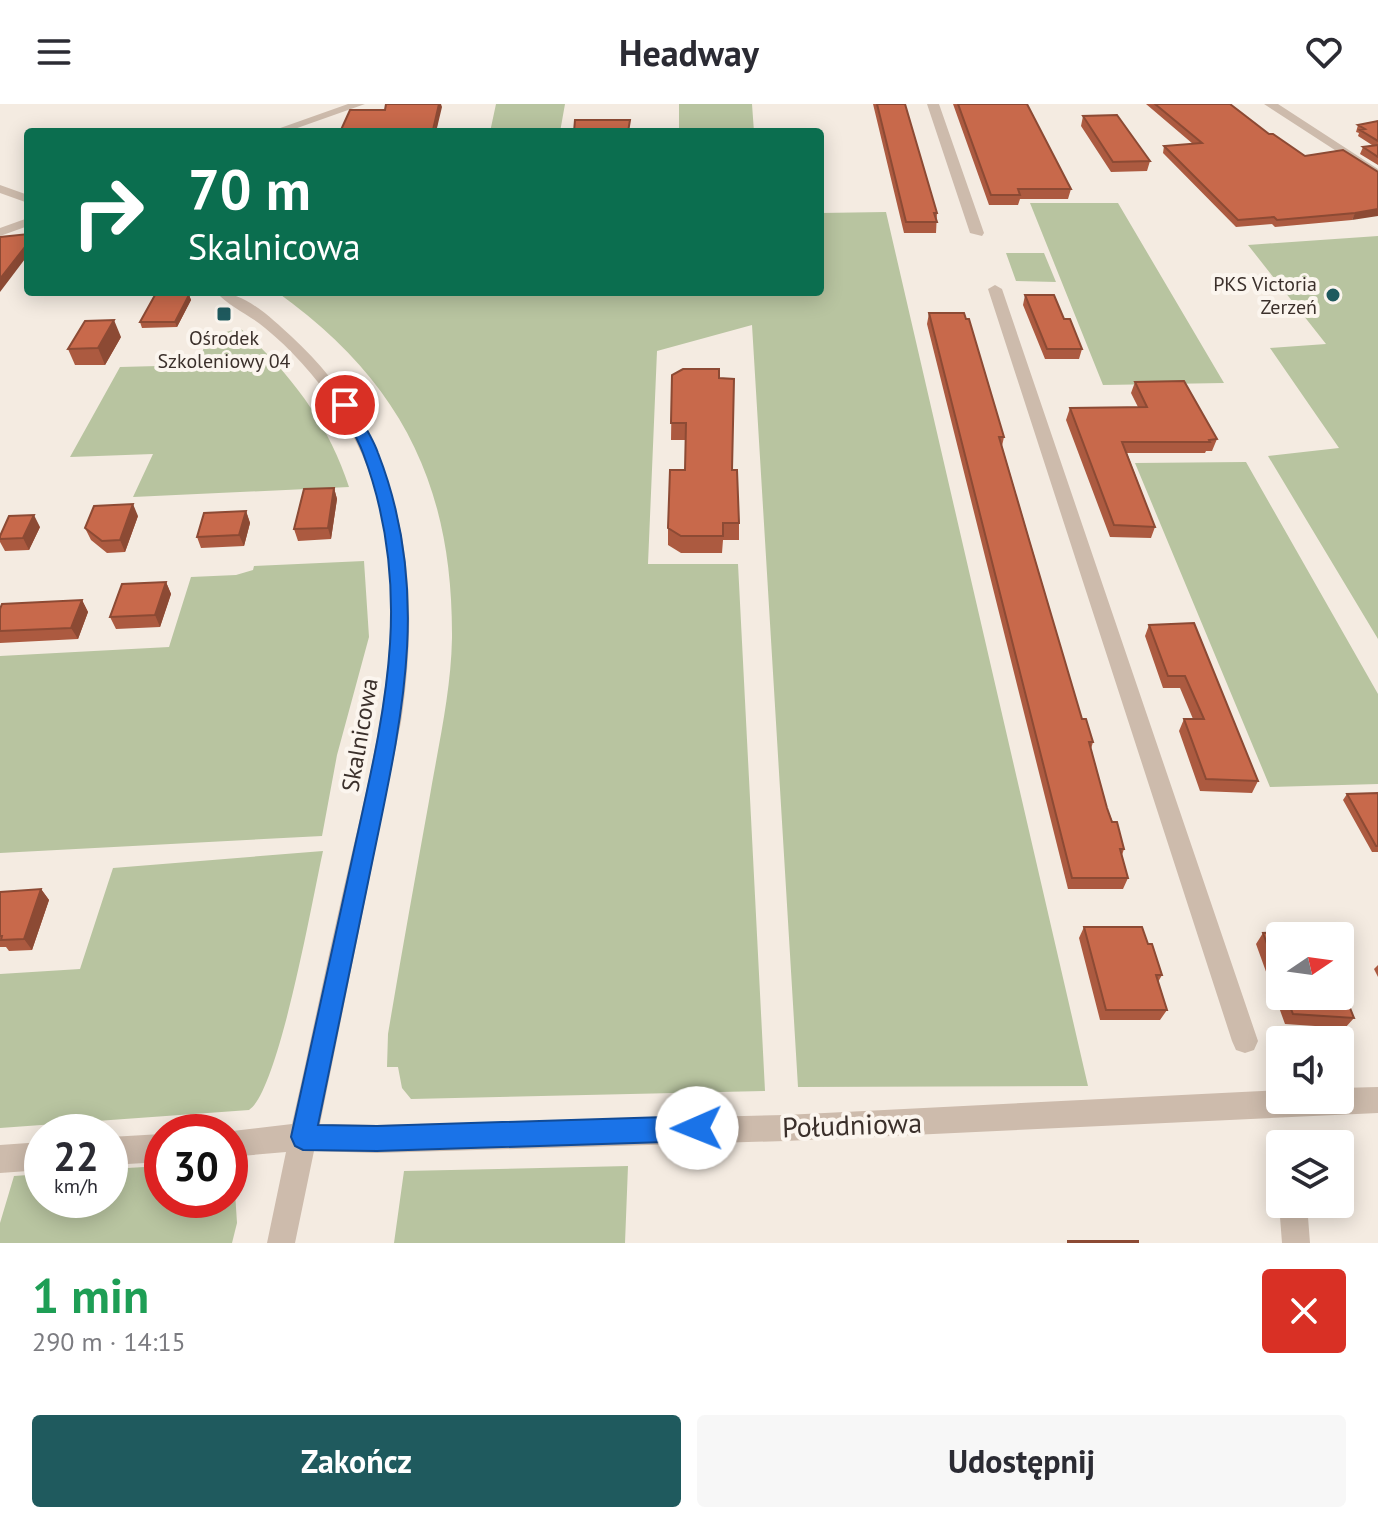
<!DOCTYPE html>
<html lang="pl">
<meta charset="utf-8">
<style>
body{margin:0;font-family:"PT Sans",sans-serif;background:#f7f7f7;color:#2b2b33;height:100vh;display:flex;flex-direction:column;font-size:30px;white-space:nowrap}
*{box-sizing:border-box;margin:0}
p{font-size:26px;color:#7c7c81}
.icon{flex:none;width:44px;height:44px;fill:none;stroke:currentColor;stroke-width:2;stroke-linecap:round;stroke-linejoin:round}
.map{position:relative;height:1139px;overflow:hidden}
.panel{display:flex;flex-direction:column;background:#fff;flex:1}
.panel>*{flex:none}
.banner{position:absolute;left:24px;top:24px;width:800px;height:168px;border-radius:8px;box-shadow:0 4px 20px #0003;background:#0b6e4f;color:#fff;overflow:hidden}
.needle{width:52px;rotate:77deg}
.tools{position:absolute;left:1266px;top:818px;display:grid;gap:16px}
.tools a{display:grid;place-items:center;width:88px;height:88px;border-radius:8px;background:#fff;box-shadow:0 4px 20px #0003;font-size:40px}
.speed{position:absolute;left:24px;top:1010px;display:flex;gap:16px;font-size:40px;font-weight:700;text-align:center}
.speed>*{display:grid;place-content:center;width:104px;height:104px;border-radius:50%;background:#fff;box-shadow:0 4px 20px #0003;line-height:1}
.speed small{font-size:20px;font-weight:400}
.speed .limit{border:12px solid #d22;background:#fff;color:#111}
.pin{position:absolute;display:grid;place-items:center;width:68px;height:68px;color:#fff;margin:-34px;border:4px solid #fff;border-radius:50%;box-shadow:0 2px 8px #0007}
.me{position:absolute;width:88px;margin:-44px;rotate:269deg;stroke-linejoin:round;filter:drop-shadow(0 0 6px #0008)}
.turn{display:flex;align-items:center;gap:28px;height:168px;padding:0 32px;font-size:36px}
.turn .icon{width:104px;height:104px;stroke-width:2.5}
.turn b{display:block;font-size:56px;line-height:68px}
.round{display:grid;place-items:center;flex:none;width:84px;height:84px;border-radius:8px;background:#f7f7f7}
.summary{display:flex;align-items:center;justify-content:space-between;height:136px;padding:0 32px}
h1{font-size:48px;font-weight:800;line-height:60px;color:#1e9e55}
.action{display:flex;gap:16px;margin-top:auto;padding:16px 32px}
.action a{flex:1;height:92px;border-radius:8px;background:#1f5a5e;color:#fff;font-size:32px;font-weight:800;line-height:92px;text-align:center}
.action a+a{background:#f7f7f7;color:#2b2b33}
header{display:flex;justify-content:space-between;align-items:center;height:104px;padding:0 32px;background:#fff;font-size:36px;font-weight:800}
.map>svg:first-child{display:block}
</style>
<header><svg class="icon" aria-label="menu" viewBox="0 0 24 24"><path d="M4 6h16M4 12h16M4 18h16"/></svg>Headway<svg class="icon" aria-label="heart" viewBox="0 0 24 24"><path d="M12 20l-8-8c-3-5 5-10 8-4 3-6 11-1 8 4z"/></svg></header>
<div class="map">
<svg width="1378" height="1139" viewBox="0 0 1378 1139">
<rect width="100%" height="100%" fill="#f4ebe1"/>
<path fill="#b8c4a0" d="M496 0H565L560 28H490Z
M679 0H752L754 28H679Z
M1030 99H1118L1224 279 1103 281Z
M886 108 1088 982 798 983 752 221 657 247 648 460H738L765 987 411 995 402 984 398 963H387L388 930C401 852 415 775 429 697 438 643 451 589 452 534 453 381 401 277 277 188H820V109Z
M1378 132V535L1268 352 1339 344 1270 244 1326 240 1248 141Z
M1006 149H1044L1056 178 1016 177Z
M240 224C290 269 328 318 349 383L133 393 153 350 70 353 120 263 196 261 209 233Z
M1246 358 1378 590V680L1270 683 1135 359Z
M364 457 369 533 337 651 322 732 0 749V552L169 543 191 473 236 471 253 466 254 462Z
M323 747C313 792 279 987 249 1006L0 1024V870L80 865 113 764Z
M230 1057H233L237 1119 232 1139H0V1119L14 1072 42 1070V1096H110V1065L162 1062V1096H230Z
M628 1062 625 1139H394L404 1067Z"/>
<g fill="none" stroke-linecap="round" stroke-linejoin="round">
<path fill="#cdbbac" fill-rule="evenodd" d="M348 0H365L286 28H269Z
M927 0H939L984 129 982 132 970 129Z
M1264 0H1278L1378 65V74Z
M0 81 28 91V99L0 89Z
M28 114V122L0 132V124Z
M995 181 1002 185 1258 937 1254 946 1245 949 1236 946 1232 937 988 185Z
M216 188C245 188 271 214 292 233 405 338 423 472 401 618L320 1020 377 1021 785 1011 1280 986V996H1340V984L1378 983V1009L785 1037 377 1049 314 1047 295 1139H267L286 1048 230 1053V1028H224L292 1020C310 941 326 862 344 783 380 626 433 445 334 300 315 272 291 245 265 224 250 211 229 203 216 188Z
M162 1030V1058L110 1061V1033Z
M42 1038V1066L0 1069V1041Z
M1280 1097V1100H1307L1310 1139H1282L1279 1100Z"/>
</g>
<path fill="#ac5a40" d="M386 0H441L436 28H340L385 6Z
M873 0H905L937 109 936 129H904Z
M953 0H1027L1071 85 1068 95H1020L1018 101H989Z
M1146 0H1230L1269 30 1305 52 1378 68 1352 116 1275 123 1272 120 1236 123 1163 49 1164 42 1193 40Z
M1083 12 1150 57 1147 67 1111 68 1081 22Z
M1378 17V61L1360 50 1363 43 1372 41 1358 32 1359 29 1356 28 1358 21Z
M189 191 191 196 177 223 142 224 140 218Z
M1025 191 1064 215 1082 245 1079 255H1045L1023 201Z
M929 209 1004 333 1002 342 1082 615 1093 638 1091 645 1107 704 1124 745 1122 751 1128 774 1123 785H1068L927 220Z
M121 233 105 261H75L68 245Z
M672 271 719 274 739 419V436H723L722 449H681L668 441V424L685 366V336H671Z
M1135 278 1217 335 1212 347H1206L1205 349H1127L1155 423 1151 434 1110 433 1066 316 1070 304 1138 303 1131 289Z
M334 384 337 395 331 435 298 437 294 425Z
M246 407 250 419 244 442 201 444 197 433Z
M138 412 125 448 107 449 91 436 85 424Z
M40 423 29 446 5 447 0 438V432Z
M166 478 171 490 160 523 116 525 110 513Z
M82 496 88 508 78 535 0 539V505Z
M1149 521 1258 677 1252 689 1200 687 1179 627 1184 615H1193L1180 584H1163L1145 532Z
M1378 689V748H1372L1343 696 1347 690Z
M41 785 49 796 32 846 9 847 6 843H0V788Z
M1084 823 1148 840 1162 871 1158 878 1167 906 1160 916H1100L1079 834Z
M1263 829 1280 832V892H1340L1354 914 1345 924 1285 920 1256 840Z
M1378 861V873L1374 865Z"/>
<path fill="#8c4a34" d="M439 0H441L442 3 436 28H434Z
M1378 105V112L1352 116 1355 109Z
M28 139V151L0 188V175Z
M189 191 191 196 177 223 175 218Z
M114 216 121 233 105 261 98 244Z
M334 384 337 395 331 435 328 424Z
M133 400 138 412 125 448 120 436Z
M246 407 250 419 244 442 239 431Z
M34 411 40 423 29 446 23 434Z
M166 478 171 490 160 523 155 511Z
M82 496 88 508 78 535 71 524Z
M41 785 49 796 32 846 24 835Z"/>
<path fill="#c8694b" stroke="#8c4a34" stroke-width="2" d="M386 0H439L433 26H396L395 28H340L350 6H385Z
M877 0H905L937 109H934L937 118H906Z
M958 0H1027L1071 85H1018L1020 91H991Z
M1155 0H1230L1269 30H1273L1305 52 1343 46 1378 68V105L1355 109 1277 116 1274 113 1238 116 1164 42 1202 39Z
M1117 11 1150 57 1113 58 1083 12Z
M575 16H630L628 28H574Z
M1378 17V37L1360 26 1365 25 1358 21Z
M1378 41V53L1363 43Z
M28 130V139L0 175V133Z
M155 191H189L175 218H140Z
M1025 191H1054L1064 215H1070L1082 245H1047Z
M929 209H964L966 215H969L1004 333H999L1030 439 1082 615H1086L1093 638H1089L1107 704 1112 718H1117L1124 745H1120L1128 774H1072Z
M114 216 98 244 68 245 85 217Z
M683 265H719V274L734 275 732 366H737L739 419H723V432H681L668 424 670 366H685L686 319H671L672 271Z
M1184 277 1217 335 1209 336 1210 338H1122L1155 423 1114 421 1070 304 1147 303 1135 278Z
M334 384 328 424 294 425 304 385Z
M133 400 120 436 102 437 85 424 94 402Z
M246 407 239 431 197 433 204 409Z
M34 411 23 434 0 435V432L9 412Z
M166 478 155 511 110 513 122 480Z
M82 496 71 524 0 527V505L2 500Z
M1194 519 1258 677 1206 675 1184 615H1204L1185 572H1168L1149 521Z
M1378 689V742H1376L1347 690Z
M41 785 24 835 1 836 2 832H0V788Z
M1084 823H1142L1148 840H1152L1162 871H1156L1167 906H1106Z
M1319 826 1321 832H1280V875L1263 829Z
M1340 879 1354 914 1293 910 1286 892H1340Z
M1068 1137H1138V1139H1068Z"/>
<path fill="#1a73e8" stroke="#114b97" stroke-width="2" d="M345 296 352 301C361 316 372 332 378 349 432 487 402 614 373 754 355 843 337 932 318 1021L377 1022 697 1012 706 1016 709 1024 706 1033 697 1037 377 1047 303 1046 295 1042 291 1033C311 942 331 851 351 760 382 617 417 493 363 349 357 332 346 316 338 301Z"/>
<g fill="#1f5a5e" stroke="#fbf5ee" stroke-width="3">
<circle cx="1333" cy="191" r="8"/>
<rect x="216" y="202" width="16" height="16" rx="4"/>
</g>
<g text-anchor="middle" stroke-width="8" stroke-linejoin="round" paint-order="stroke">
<g font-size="20" fill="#3b302b" stroke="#fbf5ee" text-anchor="end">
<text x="1317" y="187">PKS Victoria<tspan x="1317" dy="23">Zerzeń</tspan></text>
<text x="224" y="241" text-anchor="middle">Ośrodek<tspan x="224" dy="23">Szkoleniowy 04</tspan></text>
</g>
<g font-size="24" fill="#3b302b" stroke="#fbf5ee">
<text transform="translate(360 631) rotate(-80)" y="8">Skalnicowa</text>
</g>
<g font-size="28" fill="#3b302b" stroke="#fbf5ee">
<text transform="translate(852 1021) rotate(-2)" y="10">Południowa</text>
</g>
</g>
</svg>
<div class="tools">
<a><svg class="needle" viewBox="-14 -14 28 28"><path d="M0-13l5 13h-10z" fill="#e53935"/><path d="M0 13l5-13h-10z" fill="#7c7c81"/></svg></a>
<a><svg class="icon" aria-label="sound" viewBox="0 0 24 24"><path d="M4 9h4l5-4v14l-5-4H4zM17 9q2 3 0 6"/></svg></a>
<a><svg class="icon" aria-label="layers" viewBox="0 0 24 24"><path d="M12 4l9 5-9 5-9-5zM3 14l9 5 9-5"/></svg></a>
</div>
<div class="speed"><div>22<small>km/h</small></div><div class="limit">30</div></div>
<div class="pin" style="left:345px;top:301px;background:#d93025"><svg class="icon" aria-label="arrive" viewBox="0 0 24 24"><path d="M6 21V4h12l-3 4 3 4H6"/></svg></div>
<svg class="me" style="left:697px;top:1024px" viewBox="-20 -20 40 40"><circle r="19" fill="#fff"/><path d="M0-13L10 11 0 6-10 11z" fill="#1a73e8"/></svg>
<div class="banner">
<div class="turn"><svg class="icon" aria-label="right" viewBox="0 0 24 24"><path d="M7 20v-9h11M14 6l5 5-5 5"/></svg><div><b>70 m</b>Skalnicowa</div></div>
</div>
</div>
<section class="panel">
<div class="summary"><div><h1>1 min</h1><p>290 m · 14:15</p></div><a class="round" style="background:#d93025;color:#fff"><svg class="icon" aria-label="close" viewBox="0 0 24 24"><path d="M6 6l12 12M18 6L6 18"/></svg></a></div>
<div class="action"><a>Zakończ</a><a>Udostępnij</a></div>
</section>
